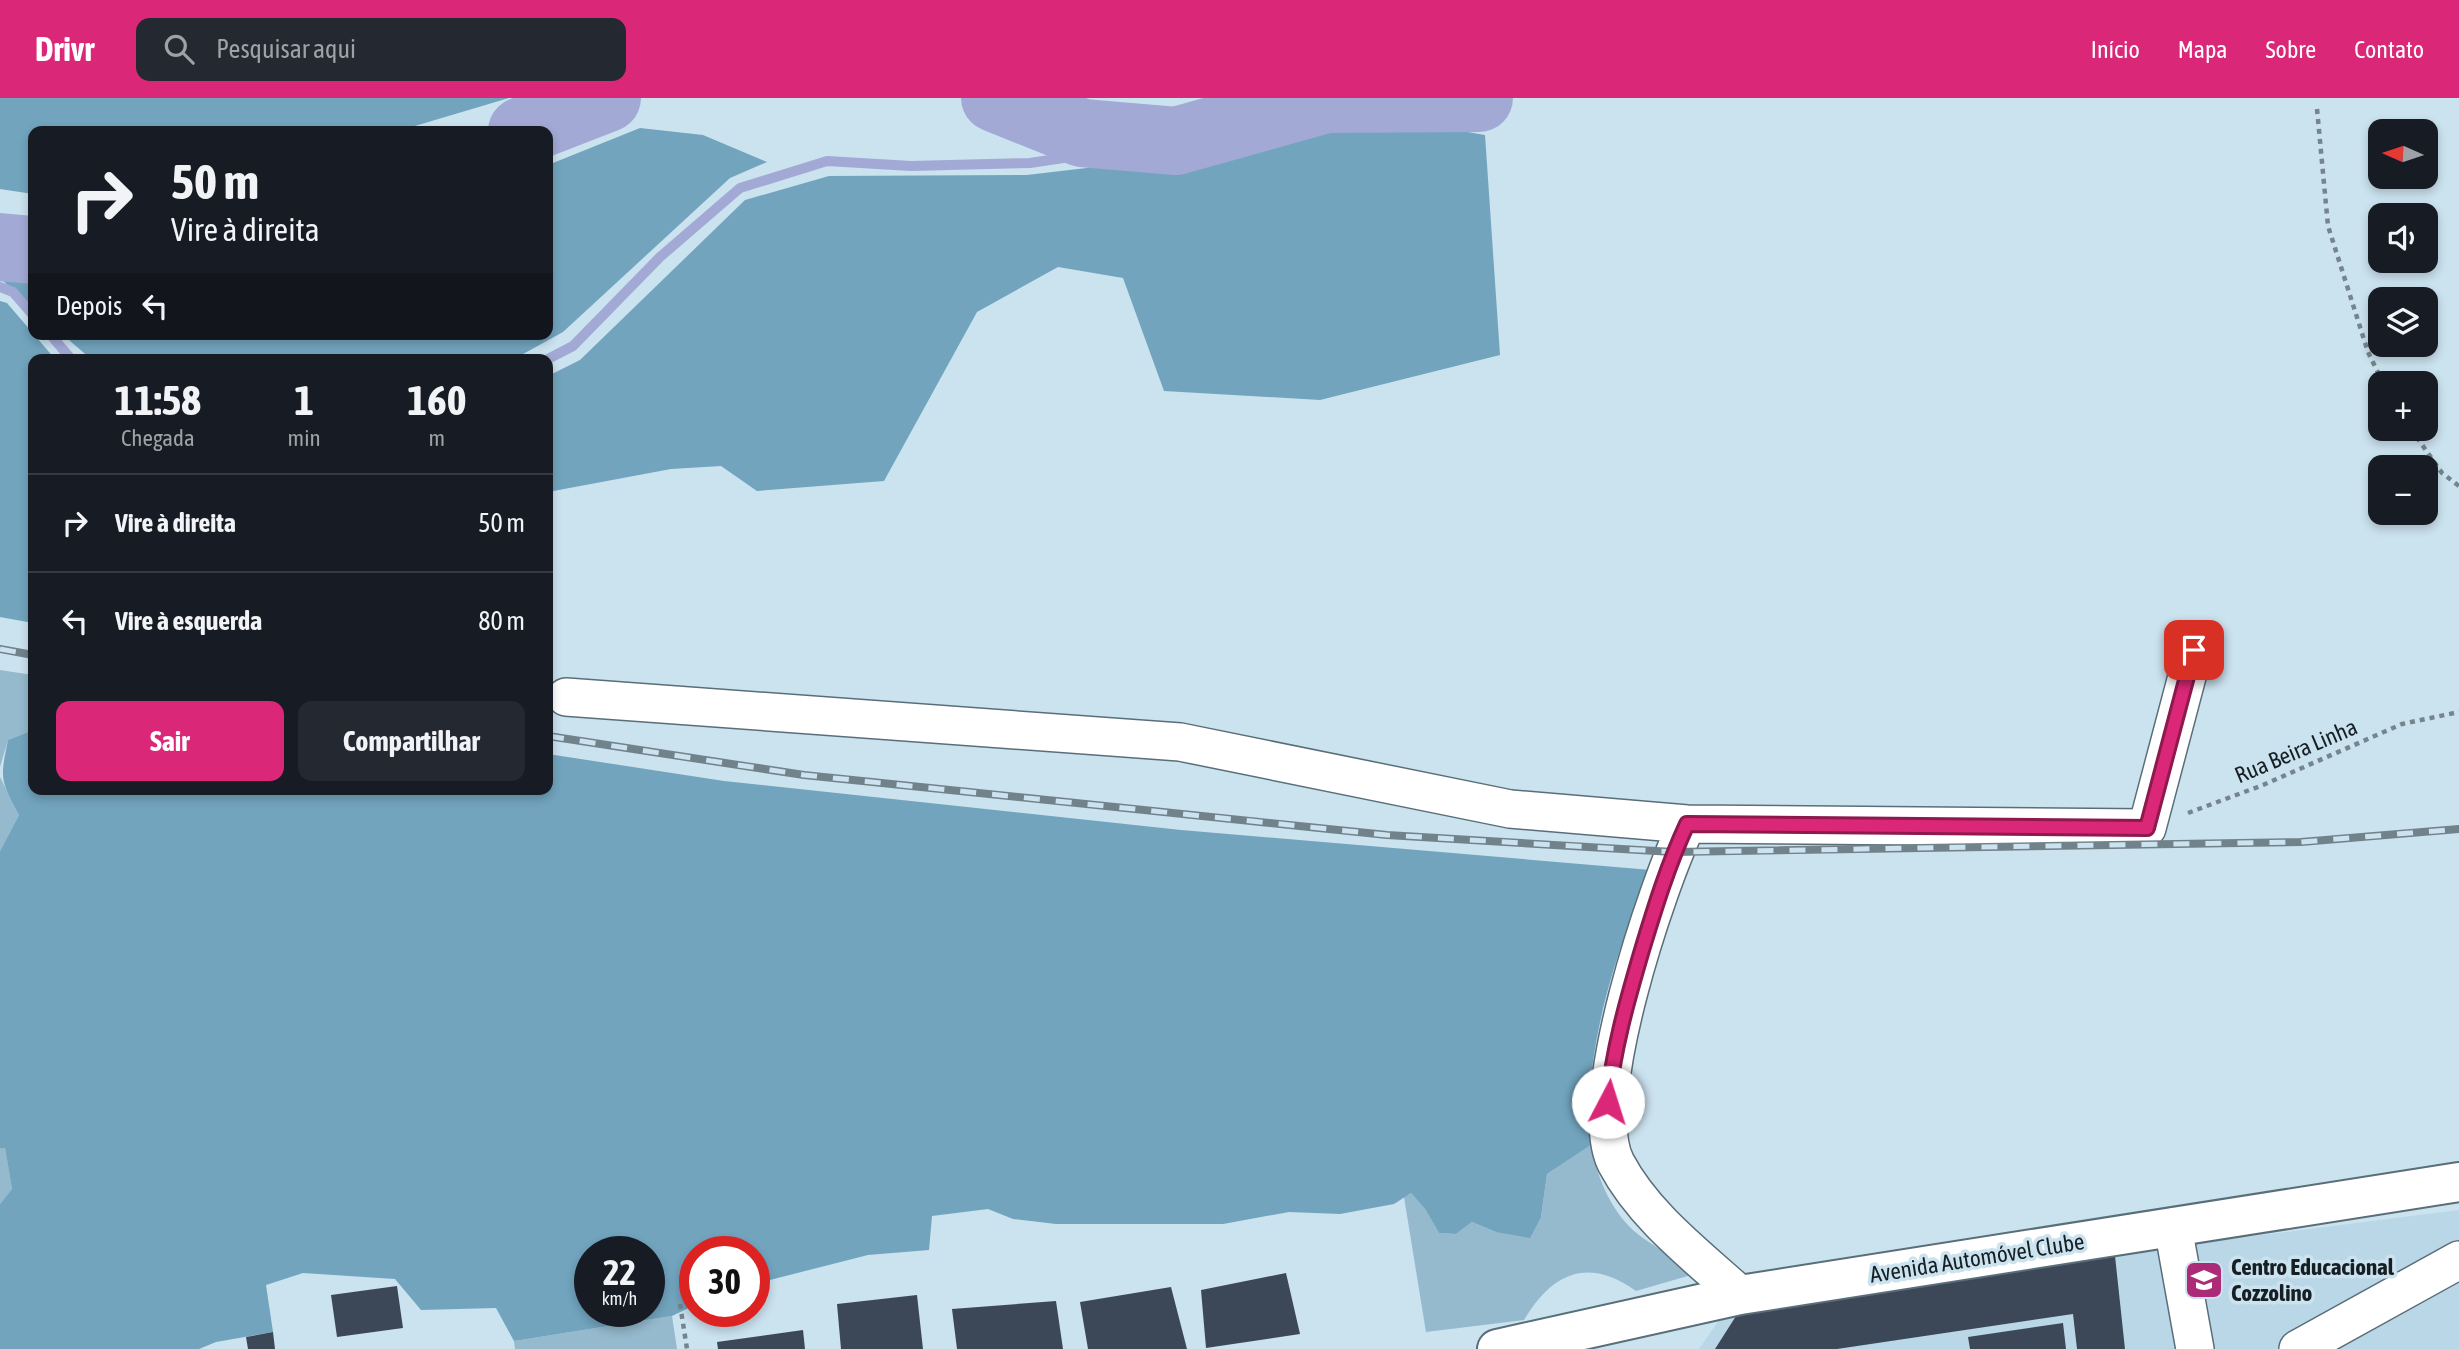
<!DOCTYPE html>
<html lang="pt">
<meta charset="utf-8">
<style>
body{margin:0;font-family:"Asap Condensed",sans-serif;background:#242831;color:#f1f3f6;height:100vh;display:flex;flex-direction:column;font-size:26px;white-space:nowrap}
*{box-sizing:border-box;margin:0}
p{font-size:23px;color:#9ea1a6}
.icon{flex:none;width:38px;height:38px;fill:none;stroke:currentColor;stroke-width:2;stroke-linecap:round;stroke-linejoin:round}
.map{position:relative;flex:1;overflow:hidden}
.details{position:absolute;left:28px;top:256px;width:525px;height:441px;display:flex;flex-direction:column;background:#171b24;border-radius:14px;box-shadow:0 4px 10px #0003}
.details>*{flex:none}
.guide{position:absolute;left:28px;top:28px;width:525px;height:214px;border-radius:14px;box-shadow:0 4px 10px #0003;background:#171b24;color:#f1f3f6;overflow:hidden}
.needle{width:46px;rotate:273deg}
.controls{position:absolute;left:2368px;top:21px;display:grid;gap:14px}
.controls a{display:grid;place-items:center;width:70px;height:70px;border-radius:14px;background:#171b24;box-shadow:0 4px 10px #0003;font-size:35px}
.speed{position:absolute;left:574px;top:1138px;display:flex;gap:14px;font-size:35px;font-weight:700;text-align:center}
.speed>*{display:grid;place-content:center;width:91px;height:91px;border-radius:50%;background:#171b24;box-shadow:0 4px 10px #0003;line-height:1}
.speed small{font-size:18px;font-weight:400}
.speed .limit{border:10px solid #d22;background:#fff;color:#111}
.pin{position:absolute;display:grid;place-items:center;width:60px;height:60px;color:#fff;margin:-30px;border-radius:14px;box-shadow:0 4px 10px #0006}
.me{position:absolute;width:77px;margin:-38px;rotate:5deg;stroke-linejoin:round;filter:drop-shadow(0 0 5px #0008)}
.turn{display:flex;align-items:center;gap:24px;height:147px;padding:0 28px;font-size:32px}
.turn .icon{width:91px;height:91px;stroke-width:2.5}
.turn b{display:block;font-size:49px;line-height:60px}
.then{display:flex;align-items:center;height:66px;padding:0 28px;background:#0003;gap:14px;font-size:26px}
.eta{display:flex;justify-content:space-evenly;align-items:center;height:119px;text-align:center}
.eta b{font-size:42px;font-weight:700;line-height:49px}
.action{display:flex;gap:14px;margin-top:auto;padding:14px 28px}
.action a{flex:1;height:80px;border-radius:14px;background:#db2777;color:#fff;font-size:28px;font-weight:700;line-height:80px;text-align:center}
.action a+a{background:#242831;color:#f1f3f6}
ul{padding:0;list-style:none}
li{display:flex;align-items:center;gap:21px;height:98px;padding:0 28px;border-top:2px solid #363941}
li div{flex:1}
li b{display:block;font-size:26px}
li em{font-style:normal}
header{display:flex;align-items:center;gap:42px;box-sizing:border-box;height:98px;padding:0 35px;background:#db2777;color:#fff}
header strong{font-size:33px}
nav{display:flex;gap:38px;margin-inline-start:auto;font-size:24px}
.search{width:490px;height:63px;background:#242831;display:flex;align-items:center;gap:18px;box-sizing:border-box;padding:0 24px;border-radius:14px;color:#9ea1a6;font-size:26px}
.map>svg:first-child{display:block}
</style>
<header>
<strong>Drivr</strong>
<div class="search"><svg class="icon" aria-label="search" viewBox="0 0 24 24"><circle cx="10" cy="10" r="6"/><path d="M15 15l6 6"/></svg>Pesquisar aqui</div>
<nav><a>Início</a><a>Mapa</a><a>Sobre</a><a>Contato</a></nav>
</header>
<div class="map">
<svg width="2459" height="1251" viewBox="0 0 2459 1251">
<rect width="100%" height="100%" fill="#cbe2ef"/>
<path fill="#b9d7e7" d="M2459 1112V1251H1699L1724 1215 2176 1148Z"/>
<path fill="#95b9cd" d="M0 572 33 577V632L8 642 0 669Z
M0 679 19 717 0 753Z
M1591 1047C1597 1079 1610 1111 1634 1133 1653 1149 1678 1161 1698 1175L1636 1193C1588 1159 1553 1174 1524 1222L1426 1234 1404 1099 1411 1095 1425 1111 1439 1135 1456 1136 1472 1124 1496 1134 1541 1119 1547 1076Z
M5 1049 12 1091 0 1106V1050Z
M672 1218 677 1251H515L514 1243Z"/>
<path fill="#72a4be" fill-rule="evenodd" d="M0 0H509L398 33H33V96L0 91Z
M1369 17 1485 37 1500 257 1320 302 1164 293 1123 180 1058 169 977 214 884 383 757 393 721 368 671 371 548 394V278L580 262 745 102 829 78 1027 77 1163 61Z
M640 30 703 37 767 64 730 80 563 234 514 261H91L62 236H548V67Z
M0 164 33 168V211L0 180Z
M0 203 7 205 55 261H33V525L0 519Z
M33 632V691H548V656L724 683 1181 732 1651 772C1616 850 1581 961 1591 1047L1547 1076 1541 1119 1530 1140 1496 1134 1472 1124 1456 1136 1439 1135 1425 1111 1411 1095 1394 1106 1340 1116 1289 1114 1223 1126H1056L1013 1121 988 1111 932 1118 929 1152 868 1157 754 1186V1153H695V1207L672 1218 514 1243 496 1210 421 1212 395 1181 303 1175 266 1187 273 1234 216 1244 199 1251H0V1106L12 1091 5 1050H0V753L19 717C0 680 0 682 8 642ZM590 1153H649V1213H590Z"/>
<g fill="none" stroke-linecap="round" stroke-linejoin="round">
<path stroke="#a2a9d5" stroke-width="10" d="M0 189 13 194 33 217
M50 236 71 261
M548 261 573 248 660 159 740 90 827 63 911 68 1030 65 1176 43"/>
<path stroke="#a2a9d5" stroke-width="68" d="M995 0 1082 35 1176 43 1326 1 1479 0
M522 33 607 0
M0 149 33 152"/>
</g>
<path fill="#3c4858" d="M2115 1158 2125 1251H2077L2073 1216 1837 1251H1715L1736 1218Z
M1286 1175 1300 1236 1206 1250 1201 1192Z
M397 1188 403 1230 337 1239 331 1197Z
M1171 1189 1187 1251H1088L1080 1204Z
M917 1197 923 1251H841L837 1206Z
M1056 1203 1063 1251H957L952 1211Z
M2063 1225 2066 1251H1970L1968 1239Z
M803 1232 805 1251H718L717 1244Z
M273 1234 275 1251H248L246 1239Z"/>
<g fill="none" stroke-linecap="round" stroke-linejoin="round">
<defs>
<path id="minor" d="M566 599 1180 644 1510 711 1687 726 2147 730 2194 552
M1687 726C1657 788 1584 1004 1616 1065 1644 1118 1696 1157 1740 1197
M2173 1129 2195 1251
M2298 1251 2459 1162"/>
<path id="major" d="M1497 1251 1740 1197 2459 1084"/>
</defs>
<use href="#minor" stroke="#596e79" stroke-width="40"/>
<use href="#major" stroke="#596e79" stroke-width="42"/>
<path stroke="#74858d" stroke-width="4.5" stroke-dasharray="5 5" stroke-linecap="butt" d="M2317 11 2328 128 2368 254 2383 285
M2411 331 2442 375 2459 388
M2188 715 2263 687 2402 626 2459 614
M680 1206 687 1251"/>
<use href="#minor" stroke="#fff" stroke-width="37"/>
<use href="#major" stroke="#fff" stroke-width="38"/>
<defs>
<path id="rail" d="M0 551 33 557
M548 638 804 677 1387 737 1673 754 2301 744 2459 731"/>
</defs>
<use href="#rail" stroke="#72828b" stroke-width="8"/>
<use href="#rail" stroke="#cbe2ef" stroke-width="5" stroke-dasharray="16" stroke-linecap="butt"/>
</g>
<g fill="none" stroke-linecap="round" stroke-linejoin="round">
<defs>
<path id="route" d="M1608 1004C1613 952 1627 903 1642 852 1655 809 1668 767 1687 726L2147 730 2194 552"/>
</defs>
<use href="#route" stroke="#8e194d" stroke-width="18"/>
<use href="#route" stroke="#db2777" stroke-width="12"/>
</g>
<defs>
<symbol id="school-square" viewBox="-11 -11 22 22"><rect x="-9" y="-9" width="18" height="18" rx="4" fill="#ab2b78" stroke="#cbe2ef"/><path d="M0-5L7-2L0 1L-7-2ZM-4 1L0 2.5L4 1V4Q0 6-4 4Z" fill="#fff"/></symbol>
</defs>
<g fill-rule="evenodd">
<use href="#school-square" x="2182" y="1160" width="44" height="44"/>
</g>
<g text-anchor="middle" stroke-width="7" stroke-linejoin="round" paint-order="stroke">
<g font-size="23" fill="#161f23" stroke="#cbe2ef">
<text transform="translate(2296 653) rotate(-23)" y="8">Rua Beira Linha</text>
<text transform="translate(1977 1160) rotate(-9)" y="8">Avenida Automóvel Clube</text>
</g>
<g font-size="23" font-weight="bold" fill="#161f23" stroke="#cbe2ef" text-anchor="start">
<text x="2231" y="1177">Centro Educacional<tspan x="2231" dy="26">Cozzolino</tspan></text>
</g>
</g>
</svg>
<div class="controls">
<a><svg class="needle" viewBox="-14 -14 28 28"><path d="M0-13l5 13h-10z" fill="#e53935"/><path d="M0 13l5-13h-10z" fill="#9ea1a6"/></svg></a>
<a><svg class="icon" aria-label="sound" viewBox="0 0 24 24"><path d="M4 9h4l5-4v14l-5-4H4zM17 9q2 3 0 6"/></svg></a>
<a><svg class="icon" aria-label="layers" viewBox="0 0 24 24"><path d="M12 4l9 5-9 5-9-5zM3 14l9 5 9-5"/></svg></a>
<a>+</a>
<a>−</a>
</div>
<div class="speed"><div>22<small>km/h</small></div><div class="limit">30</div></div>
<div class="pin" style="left:2194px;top:552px;background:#d93025"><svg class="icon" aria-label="arrive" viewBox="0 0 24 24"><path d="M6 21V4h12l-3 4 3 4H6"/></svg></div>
<svg class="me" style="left:1608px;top:1004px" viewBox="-20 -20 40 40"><circle r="19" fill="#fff"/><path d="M0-13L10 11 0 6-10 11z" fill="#db2777"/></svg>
<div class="guide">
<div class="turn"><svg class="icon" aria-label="right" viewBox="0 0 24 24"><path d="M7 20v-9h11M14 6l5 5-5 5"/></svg><div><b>50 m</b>Vire à direita</div></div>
<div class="then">Depois<svg class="icon" aria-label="left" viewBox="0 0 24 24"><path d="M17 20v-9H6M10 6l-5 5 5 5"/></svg></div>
</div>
<section class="details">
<div class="eta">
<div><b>11:58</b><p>Chegada</p></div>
<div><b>1</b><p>min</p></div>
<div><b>160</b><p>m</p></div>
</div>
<ul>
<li><svg class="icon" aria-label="right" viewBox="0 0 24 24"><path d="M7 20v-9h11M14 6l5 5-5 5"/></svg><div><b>Vire à direita</b></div><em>50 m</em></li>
<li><svg class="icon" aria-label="left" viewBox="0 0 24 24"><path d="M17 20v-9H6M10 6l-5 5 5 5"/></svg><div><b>Vire à esquerda</b></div><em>80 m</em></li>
</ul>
<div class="action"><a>Sair</a><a>Compartilhar</a></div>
</section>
</div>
